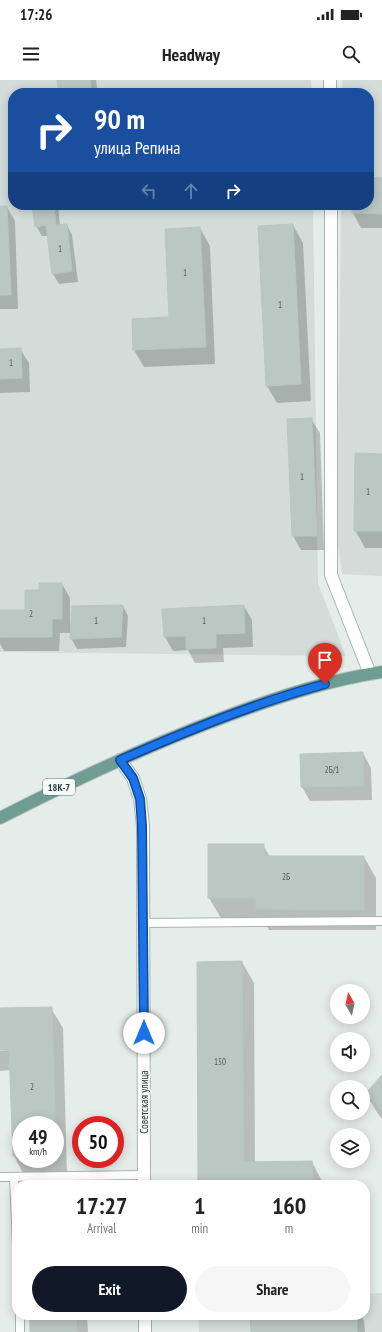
<!DOCTYPE html>
<meta charset="utf-8">
<style>
body{margin:0;font-family:"PT Sans Narrow",sans-serif;background:#f6f6f6;color:#222;height:100vh;display:flex;flex-direction:column;font-size:15px;white-space:nowrap}
*{box-sizing:border-box;margin:0}
p{font-size:13px;color:#767676}
.icon{flex:none;width:22px;height:22px;fill:none;stroke:currentColor;stroke-width:2;stroke-linecap:round;stroke-linejoin:round}
.map{position:relative;flex:1;overflow:hidden}
.side{position:absolute;left:12px;top:1100px;width:358px;height:140px;display:flex;flex-direction:column;background:#fff;border-radius:16px;box-shadow:0 2px 10px #0003}
.side>*{flex:none}
.top-card{position:absolute;left:8px;top:8px;width:366px;height:122px;border-radius:16px;box-shadow:0 2px 10px #0003;background:#1a4fa0;color:#fff;overflow:hidden}
.needle{width:26px;rotate:351deg}
.buttons{position:absolute;left:330px;top:904px;display:grid;gap:8px}
.buttons a{display:grid;place-items:center;width:40px;height:40px;border-radius:50%;background:#fff;box-shadow:0 2px 10px #0003;font-size:20px}
.speed{position:absolute;left:12px;top:1036px;display:flex;gap:8px;font-size:20px;font-weight:700;text-align:center}
.speed>*{display:grid;place-content:center;width:52px;height:52px;border-radius:50%;background:#fff;box-shadow:0 2px 10px #0003;line-height:1}
.speed small{font-size:10px;font-weight:400}
.speed .limit{border:6px solid #d22;background:#fff;color:#111}
.pin{position:absolute;display:grid;place-items:center;width:34px;height:34px;color:#fff;margin:-41px -17px;border-radius:50% 50% 50% 0;rotate:-45deg;box-shadow:0 0 4px #0007}
.pin .icon{rotate:45deg}
.me{position:absolute;width:44px;margin:-22px;rotate:0deg;stroke-linejoin:round;filter:drop-shadow(0 0 3px #0008)}
.turn{display:flex;align-items:center;gap:14px;height:84px;padding:0 20px;font-size:18px}
.turn .icon{width:52px;height:52px;stroke-width:2.5}
.turn b{display:block;font-size:28px;line-height:34px}
.lanes{display:flex;align-items:center;height:38px;padding:0 20px;background:#0003;justify-content:center;gap:20px;direction:ltr}
.lanes .off{opacity:.35}
.eta{display:flex;justify-content:space-evenly;align-items:center;height:68px;text-align:center}
.eta b{font-size:24px;font-weight:600;line-height:28px}
.action{display:flex;gap:8px;margin-top:auto;padding:8px 20px}
.action a{flex:1;height:46px;border-radius:24px;background:#111827;color:#fff;font-size:16px;font-weight:600;line-height:46px;text-align:center}
.action a+a{background:#f6f6f6;color:#222}
.status{display:flex;justify-content:space-between;align-items:center;height:28px;padding:0 20px;background:#fff;direction:ltr}
.status svg{height:11px;fill:currentColor}
header{display:flex;justify-content:space-between;align-items:center;height:52px;padding:0 20px;background:#fff;font-size:18px;font-weight:600}
.map>svg:first-child{display:block}
</style>
<div class="status"><b>17:26</b><svg viewBox="0 0 49 12"><path d="M0 12V9h3v3zM5 12V6h3v6zM10 12V3h3v9zM15 12V0h3v12zM26 1h20v11H26zM47 4h2v5h-2z"/></svg></div>
<header><svg class="icon" aria-label="menu" viewBox="0 0 24 24"><path d="M4 6h16M4 12h16M4 18h16"/></svg>Headway<svg class="icon" aria-label="search" viewBox="0 0 24 24"><circle cx="10" cy="10" r="6"/><path d="M15 15l6 6"/></svg></header>
<div class="map">
<svg width="382" height="1252" viewBox="0 0 382 1252">
<rect width="100%" height="100%" fill="#e5edea"/>
<path fill="#d3dcd9" d="M0 0H311L312 13H13V125H313L318 503 346 576 0 572Z
M342 0H382V496L342 494 337 456 341 125H369V13H342Z
M382 1213V1252H199L198 1235H365V1214Z"/>
<path fill="#0003" fill-rule="evenodd" d="M58 0H96L98 13H60Z
M369 98 382 99V148H361L353 133V125H369Z
M33 125H58L60 146 67 145 72 155 78 202 59 204 53 194 49 156H42L36 146Z
M0 127H7L15 141 18 229H0Z
M293 145 303 163 311 321 277 323 267 306Z
M200 148 210 166 215 284 144 287 134 270 133 240 170 238Z
M20 269 29 283 30 312 0 313V270Z
M288 339H311L320 353 324 470H301L293 456Z
M382 375V468H365L355 450Z
M62 504 70 518V545L123 526 128 536 126 567 77 569 71 558V553H60L59 571H4L0 564V531H26L40 511Z
M244 526 252 540 253 567 223 568 224 582 195 583 188 570 173 571 165 557Z
M363 673 371 688 372 720 310 721 302 707Z
M263 765 270 777H364L376 798V850H269L263 839 221 838 209 818Z
M242 882 254 903 255 1083 312 1082 324 1105H199Z
M51 928 63 948 67 1095 25 1097 14 1076 11 990 0 991V971L14 970 0 969V929ZM21 1045H55V1079H21Z
M382 997V1039L378 1034 366 1014Z
M31 1235H87L88 1252H31Z
M251 1235H361L364 1241 365 1252H252Z"/>
<path fill="#bbc7c3" stroke="#b8c6c1" d="M57 0H90L91 13H59Z
M369 97 382 98V134L352 133V125H369Z
M32 125H54L56 145 67 144 72 191 52 194 46 145 35 147Z
M0 126H7L11 215H0Z
M293 144 301 304 266 306 258 146Z
M200 147 206 267 133 270 132 239 169 237 165 149Z
M21 268 22 298 0 299V269Z
M312 338 317 456H292L287 339Z
M355 373 382 374V451H354Z
M39 503H62V539H52V557H0V530H25V510H39Z
M123 525 121 557 70 559 72 526Z
M244 525 245 553 216 554V568L186 569V556L164 557 162 529Z
M363 672 364 706 301 707 300 674Z
M208 764H264V776H364V830L256 829V818H208Z
M242 881 244 1082 312 1081 313 1105H198L197 882Z
M52 927 56 1075H55V1045H21V1076H13L9 970H0V928Z
M382 995V1030L365 1014Z
M30 1235H76L77 1252H30Z
M250 1235H357V1252H251Z"/>
<g fill="none" stroke-linecap="round" stroke-linejoin="round">
<defs>
<path id="service" d="M143 843 382 841
M0 1097 144 1095
M14 1097 17 1166
M20 1235V1252"/>
<path id="minor" d="M330 0V13
M331 125V495L370 594"/>
<path id="secondary" d="M120 680 133 698 140 719 143 746 144 1105
M145 1235V1252"/>
<path id="primary" d="M0 738C74 700 149 665 227 636 278 617 329 600 382 592"/>
</defs>
<use href="#service" stroke="#a8b4b1" stroke-width="10"/>
<use href="#minor" stroke="#a8b4b1" stroke-width="14"/>
<use href="#secondary" stroke="#a2b4ae" stroke-width="14"/>
<use href="#primary" stroke="#c2c8c7" stroke-width="14"/>
<use href="#service" stroke="#fff" stroke-width="8"/>
<use href="#minor" stroke="#fff" stroke-width="12"/>
<use href="#secondary" stroke="#fff" stroke-width="12"/>
<use href="#primary" stroke="#6f9d93" stroke-width="12"/>
</g>
<g fill="none" stroke-linecap="round" stroke-linejoin="round">
<defs>
<path id="route" d="M144 953 142 746 140 719 133 698 120 680C187 651 255 623 325 604"/>
</defs>
<use href="#route" stroke="#114b97" stroke-width="10"/>
<use href="#route" stroke="#1a73e8" stroke-width="7"/>
</g>
<g text-anchor="middle" stroke-width="3" stroke-linejoin="round" paint-order="stroke">
<g font-size="9" fill="#4b5f5a">
<text x="60" y="172">1</text>
<text x="185" y="196">1</text>
<text x="280" y="228">1</text>
<text x="11" y="286">1</text>
<text x="302" y="400">1</text>
<text x="368" y="415">1</text>
<text x="31" y="537">2</text>
<text x="96" y="544">1</text>
<text x="204" y="544">1</text>
<text x="332" y="693">2Б/1</text>
<text x="286" y="800">2Б</text>
<text x="220" y="985">150</text>
<text x="32" y="1010">2</text>
</g>
<rect fill="#f5f9f8" stroke="#647571" stroke-width="1" x="43" y="699" width="32" height="16" rx="3"/>
<g font-size="10" font-weight="bold" fill="#263c37">
<text x="59" y="711">18К-7</text>
</g>
<g font-size="11" fill="#263c37" stroke="#f5f9f8">
<text transform="translate(144 1022) rotate(-90)" y="4">Советская улица</text>
</g>
</g>
</svg>
<div class="buttons">
<a><svg class="needle" viewBox="-14 -14 28 28"><path d="M0-13l5 13h-10z" fill="#e53935"/><path d="M0 13l5-13h-10z" fill="#767676"/></svg></a>
<a><svg class="icon" aria-label="sound" viewBox="0 0 24 24"><path d="M4 9h4l5-4v14l-5-4H4zM17 9q2 3 0 6"/></svg></a>
<a><svg class="icon" aria-label="search" viewBox="0 0 24 24"><circle cx="10" cy="10" r="6"/><path d="M15 15l6 6"/></svg></a>
<a><svg class="icon" aria-label="layers" viewBox="0 0 24 24"><path d="M12 4l9 5-9 5-9-5zM3 14l9 5 9-5"/></svg></a>
</div>
<div class="speed"><div>49<small>km/h</small></div><div class="limit">50</div></div>
<div class="pin" style="left:325px;top:604px;background:#d93025"><svg class="icon" aria-label="arrive" viewBox="0 0 24 24"><path d="M6 21V4h12l-3 4 3 4H6"/></svg></div>
<svg class="me" style="left:144px;top:953px" viewBox="-20 -20 40 40"><circle r="19" fill="#fff"/><path d="M0-13L10 11 0 6-10 11z" fill="#1a73e8"/></svg>
<div class="top-card">
<div class="turn"><svg class="icon" aria-label="right" viewBox="0 0 24 24"><path d="M7 20v-9h11M14 6l5 5-5 5"/></svg><div><b>90 m</b>улица Репина</div></div>
<div class="lanes"><svg class="icon off" aria-label="left" viewBox="0 0 24 24"><path d="M17 20v-9H6M10 6l-5 5 5 5"/></svg><svg class="icon off" aria-label="ahead" viewBox="0 0 24 24"><path d="M12 20V5M6 11l6-6 6 6"/></svg><svg class="icon" aria-label="right" viewBox="0 0 24 24"><path d="M7 20v-9h11M14 6l5 5-5 5"/></svg></div>
</div>
<section class="side">
<div class="eta">
<div><b>17:27</b><p>Arrival</p></div>
<div><b>1</b><p>min</p></div>
<div><b>160</b><p>m</p></div>
</div>
<div class="action"><a>Exit</a><a>Share</a></div>
</section>
</div>
